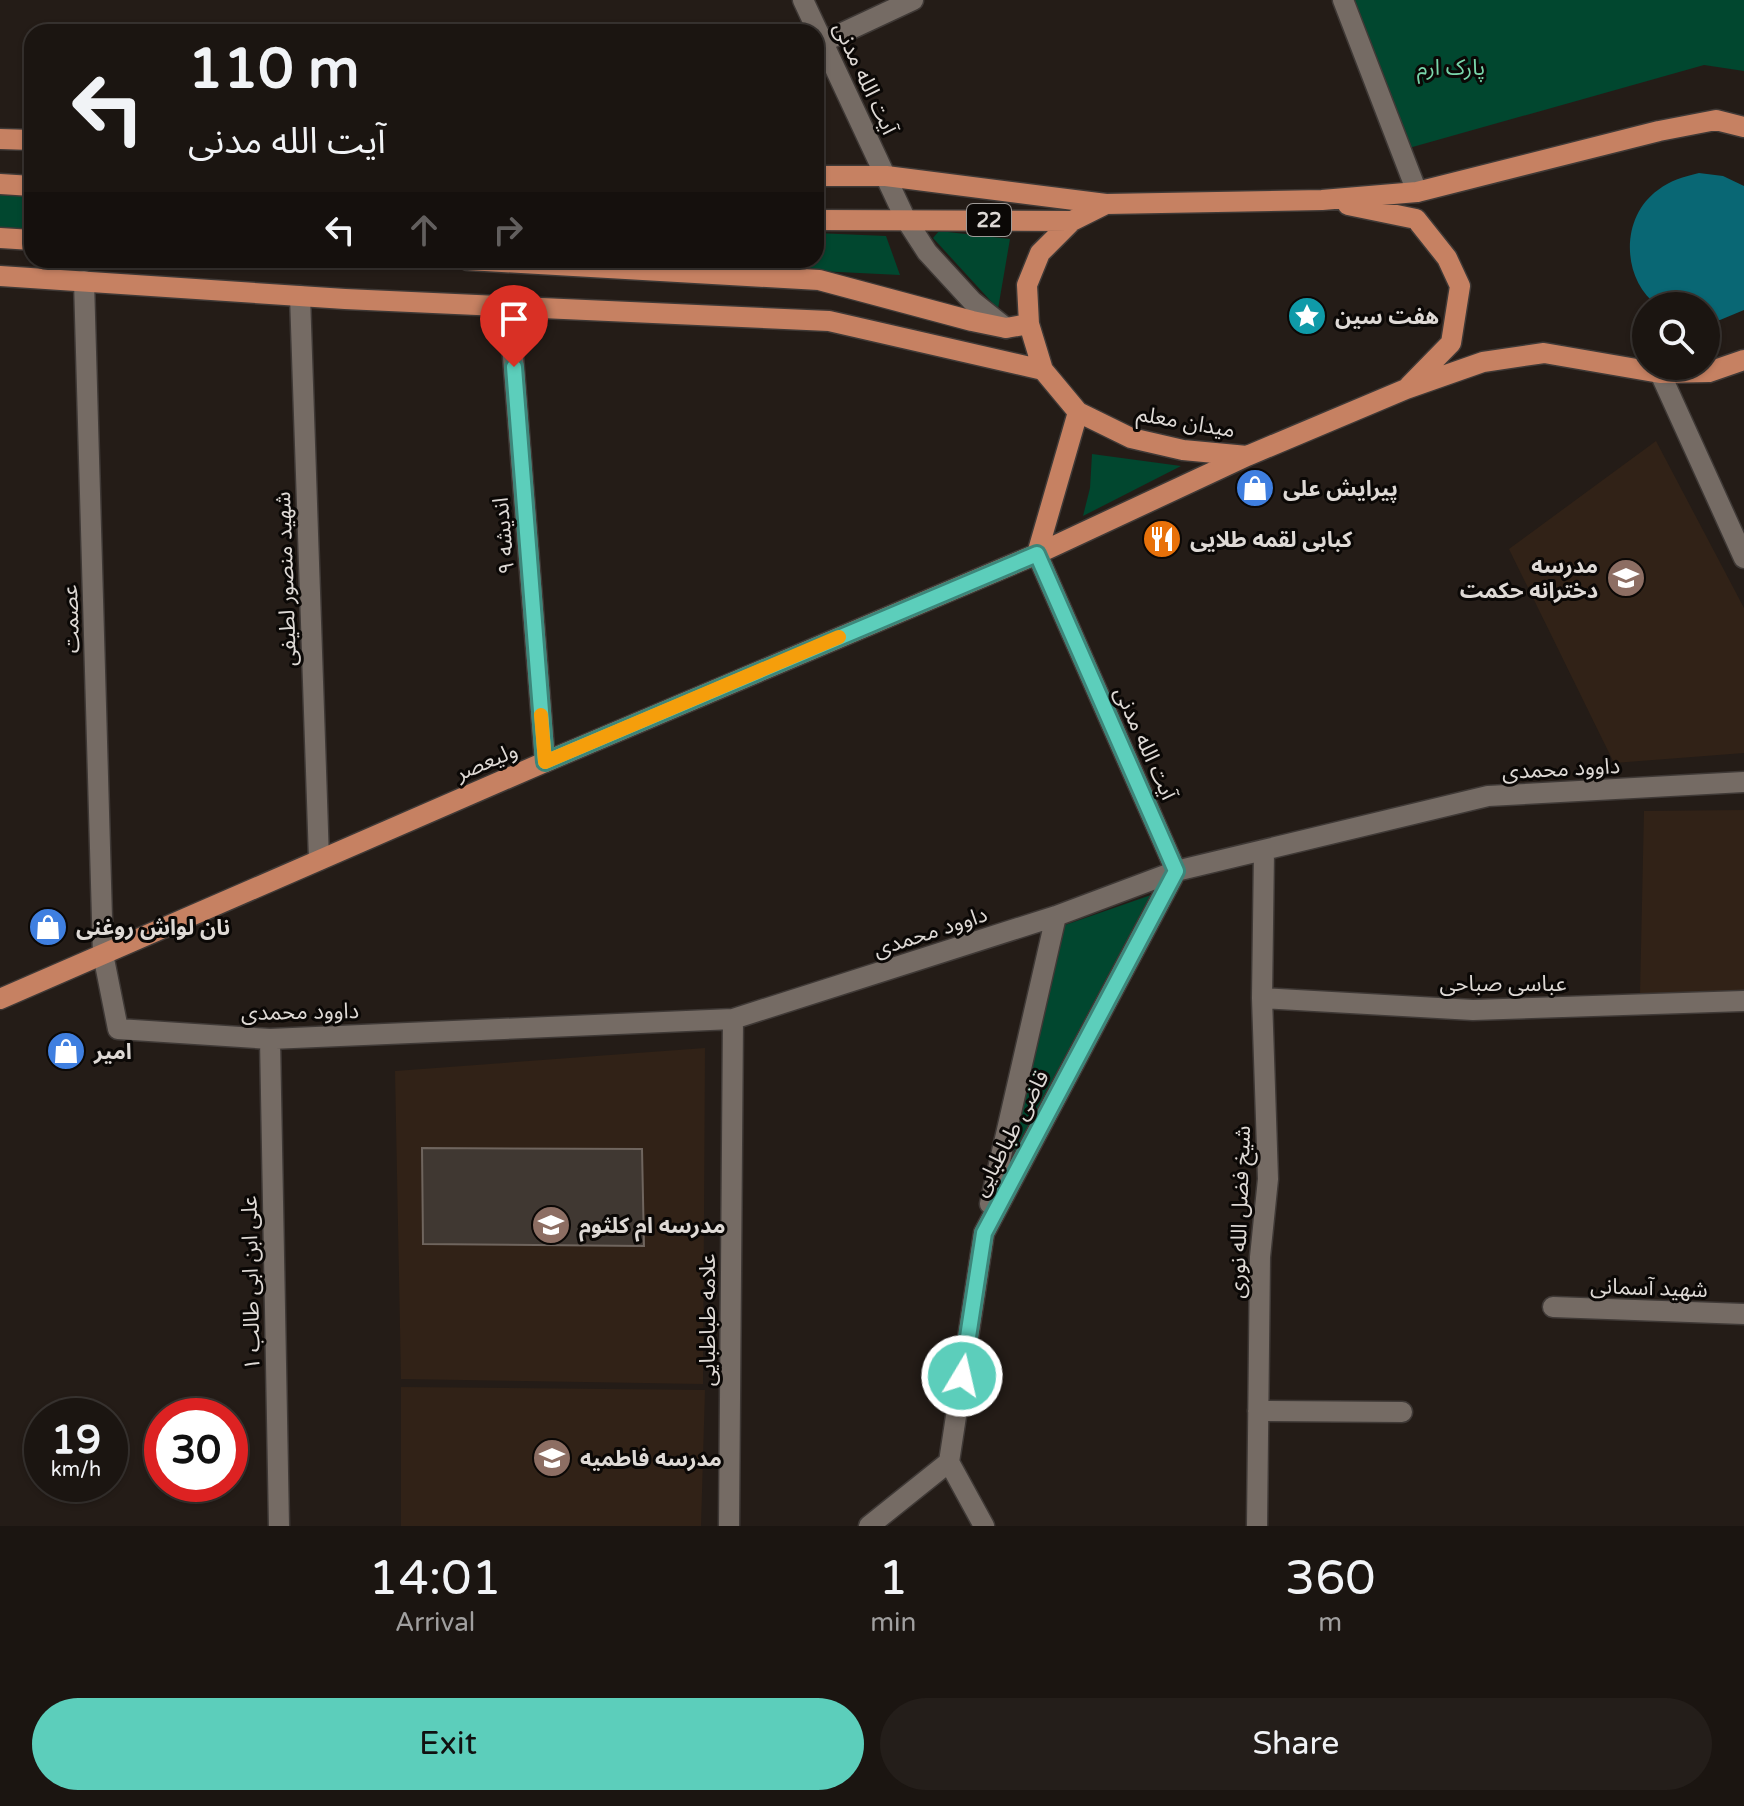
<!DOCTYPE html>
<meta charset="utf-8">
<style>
body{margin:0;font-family:"Varela Round","Noto Sans Arabic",sans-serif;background:#241e1a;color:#f1f3f6;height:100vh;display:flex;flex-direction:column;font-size:30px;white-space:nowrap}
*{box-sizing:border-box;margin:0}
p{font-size:26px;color:#a09f9f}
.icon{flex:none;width:44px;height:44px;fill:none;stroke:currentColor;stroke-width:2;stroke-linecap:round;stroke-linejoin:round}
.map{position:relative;height:1526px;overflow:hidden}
.side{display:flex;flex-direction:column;background:#1b1511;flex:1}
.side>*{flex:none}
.guide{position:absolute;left:24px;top:24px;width:800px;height:244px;border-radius:24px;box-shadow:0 2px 6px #0004,0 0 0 2px #393431;background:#1b1511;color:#f1f3f6;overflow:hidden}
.buttons{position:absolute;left:1632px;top:292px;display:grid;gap:16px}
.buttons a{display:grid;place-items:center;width:88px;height:88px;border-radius:50%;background:#1b1511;box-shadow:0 2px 6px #0004,0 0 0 2px #393431;font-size:40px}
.speed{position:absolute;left:24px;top:1398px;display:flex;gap:16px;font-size:40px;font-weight:700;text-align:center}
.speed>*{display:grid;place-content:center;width:104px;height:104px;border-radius:50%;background:#1b1511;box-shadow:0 2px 6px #0004,0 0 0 2px #393431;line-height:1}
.speed small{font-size:20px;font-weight:400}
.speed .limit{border:12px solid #d22;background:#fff;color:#111}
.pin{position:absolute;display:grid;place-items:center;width:68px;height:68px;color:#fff;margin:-82px -34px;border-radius:50% 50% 50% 0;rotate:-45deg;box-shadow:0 0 8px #0007}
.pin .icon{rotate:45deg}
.me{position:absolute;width:88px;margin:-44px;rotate:9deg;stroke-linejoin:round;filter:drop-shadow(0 0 6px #0008)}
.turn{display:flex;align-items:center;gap:28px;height:168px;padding:0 32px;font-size:36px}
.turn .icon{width:104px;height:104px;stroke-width:2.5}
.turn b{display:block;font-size:56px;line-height:68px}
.lanes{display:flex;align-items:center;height:76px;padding:0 32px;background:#0003;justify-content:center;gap:40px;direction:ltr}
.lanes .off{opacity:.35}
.eta{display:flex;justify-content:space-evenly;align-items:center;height:136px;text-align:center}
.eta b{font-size:48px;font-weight:600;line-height:56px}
.cta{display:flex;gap:16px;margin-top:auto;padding:16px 32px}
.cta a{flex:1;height:92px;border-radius:48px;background:#5ccebb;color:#111;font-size:32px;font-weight:600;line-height:92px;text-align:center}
.cta a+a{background:#241e1a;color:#f1f3f6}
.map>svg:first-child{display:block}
</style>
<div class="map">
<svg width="1744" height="1526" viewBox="0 0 1744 1526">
<rect width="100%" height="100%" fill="#241c17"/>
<path fill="#312217" d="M1656 441 1744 608V753L1614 763 1509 549Z
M1744 810V1005L1640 994 1644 811Z
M705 1048 703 1384 401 1379 395 1071Z
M401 1387 705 1390 701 1526H401Z"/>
<path fill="#01472f" d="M1354 0H1744V71L1704 65 1409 148Z
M0 194 32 196V233L0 232Z
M939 231 1010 239 998 309 933 238Z
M816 233 886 236 900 275 592 260H816Z
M1092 454 1181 466 1083 516 1090 488Z
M1151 895 1007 1166 1065 925Z"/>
<path fill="#096774" d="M1699 173 1723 176 1744 186V310L1720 320 1706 321V306H1658C1621 279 1620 217 1658 190 1671 180 1683 177 1699 173Z"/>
<path fill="#403832" stroke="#6f655e" stroke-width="2" d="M422 1148 642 1149 644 1246 423 1244Z"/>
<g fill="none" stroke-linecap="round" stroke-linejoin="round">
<defs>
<path id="minor" d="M803 0 905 218 927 252 972 301 1006 328
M1343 0 1417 192
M823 42 913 0
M84 281 103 954 118 1029 270 1039 733 1019 1056 916 1176 871 1488 796 1744 782
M300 296 319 860
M509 306 545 762
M1660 373 1744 558
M1037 554 1176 871
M1262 998 1473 1010 1744 1001
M270 1039 279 1526
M990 1204 1056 916
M1553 1307 1744 1314
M1258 1411 1402 1412
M729 1526 733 1019
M869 1526 949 1462
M984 1526 949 1462 984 1233 1176 871
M1257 1526 1260 1257 1268 1179 1262 998 1264 851"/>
<path id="major" d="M1744 127 1716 120 1659 131 1417 192 1322 200 1106 204 1072 221 1040 253 1027 285 1029 324 1043 370 1078 412 1131 438 1183 450 1247 456 1406 389 1483 362 1544 353 1660 373 1709 372 1744 360
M0 139 32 140
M816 176H886L1106 204
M0 184 32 186
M1348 205 1416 219 1447 258 1460 286 1451 343 1409 386
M816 220 1072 221
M0 238 32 240
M468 260 819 280 972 321 1006 328 1029 324
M0 276 345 299 829 321 1043 370
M1037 554 1078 412
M0 999 545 762 1037 554 1247 456"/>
</defs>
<use href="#minor" stroke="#3f3936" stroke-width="23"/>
<use href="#major" stroke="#3f3936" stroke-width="23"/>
<use href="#minor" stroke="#756b64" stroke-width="20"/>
<use href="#major" stroke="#c68162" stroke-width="20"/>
</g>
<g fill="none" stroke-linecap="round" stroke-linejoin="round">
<defs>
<path id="route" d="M514 367 545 762 1037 554 1176 871 984 1233 962 1376"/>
</defs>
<use href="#route" stroke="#3c867a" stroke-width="20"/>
<use href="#route" stroke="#5ccebb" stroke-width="14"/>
<path stroke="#f59e0b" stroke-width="14" d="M541 715 545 762 839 637"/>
</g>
<defs>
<symbol id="sight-disc" viewBox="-11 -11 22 22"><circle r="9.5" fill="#0f9aa8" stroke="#0b0806"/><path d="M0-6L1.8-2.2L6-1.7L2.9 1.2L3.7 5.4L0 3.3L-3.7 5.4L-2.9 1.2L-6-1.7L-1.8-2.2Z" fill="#fff"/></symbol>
<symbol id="shop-disc" viewBox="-11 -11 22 22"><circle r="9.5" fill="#3f7fe0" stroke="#0b0806"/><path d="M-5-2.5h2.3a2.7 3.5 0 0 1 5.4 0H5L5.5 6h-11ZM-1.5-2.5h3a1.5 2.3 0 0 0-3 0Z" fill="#fff"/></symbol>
<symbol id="restaurant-disc" viewBox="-11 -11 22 22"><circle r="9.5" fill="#e8710a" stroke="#0b0806"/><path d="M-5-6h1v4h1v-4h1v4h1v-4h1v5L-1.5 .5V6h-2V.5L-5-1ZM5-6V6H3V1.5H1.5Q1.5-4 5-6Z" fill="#fff"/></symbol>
<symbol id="school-disc" viewBox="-11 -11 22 22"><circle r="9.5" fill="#8d6e63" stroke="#0b0806"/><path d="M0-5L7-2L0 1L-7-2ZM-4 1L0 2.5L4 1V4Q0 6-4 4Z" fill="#fff"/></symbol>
</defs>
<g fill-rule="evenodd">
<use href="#sight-disc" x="1285" y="294" width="44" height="44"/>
<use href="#shop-disc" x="1233" y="466" width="44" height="44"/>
<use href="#restaurant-disc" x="1140" y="517" width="44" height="44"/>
<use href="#school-disc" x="1604" y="556" width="44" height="44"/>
<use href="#shop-disc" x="26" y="905" width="44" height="44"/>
<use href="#shop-disc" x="44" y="1029" width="44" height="44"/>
<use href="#school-disc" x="529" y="1203" width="44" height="44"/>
<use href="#school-disc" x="530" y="1436" width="44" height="44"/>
</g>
<g text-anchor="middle" stroke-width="6" stroke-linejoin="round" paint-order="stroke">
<rect fill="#0b0806" stroke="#9f9a97" stroke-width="2" x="967" y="204" width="44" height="32" rx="6"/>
<g font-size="20" font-weight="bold" fill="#ded9d5">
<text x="989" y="227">22</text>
</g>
<g font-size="22" fill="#79d6ab" stroke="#0b0806">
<text x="1451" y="75">پارک ارم</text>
</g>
<g font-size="22" fill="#ded9d5" stroke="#0b0806">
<text transform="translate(866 78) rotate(65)" y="8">آیت‌ الله مدنی</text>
<text transform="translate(1186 421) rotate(10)" y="8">میدان معلم</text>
<text transform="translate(503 536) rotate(-95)" y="8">اندیشه ۹</text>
<text transform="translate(285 579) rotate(-92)" y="8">شهید منصور لطیفی</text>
<text transform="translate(70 619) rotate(-92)" y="8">عصمت</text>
<text transform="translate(1146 743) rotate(66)" y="8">آیت الله مدنی</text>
<text transform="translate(486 761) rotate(-23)" y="8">ولیعصر</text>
<text transform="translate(1561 768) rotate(-3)" y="8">داوود محمدی</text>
<text transform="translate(930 931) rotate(-18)" y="8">داوود محمدی</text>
<text x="1503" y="991">عباسی صباحی</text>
<text transform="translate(300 1011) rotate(-1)" y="8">داوود محمدی</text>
<text transform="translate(1010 1133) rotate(-62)" y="8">قاضی طباطبایی</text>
<text transform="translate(1239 1212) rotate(-88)" y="8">شیخ فضل الله نوری</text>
<text transform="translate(250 1283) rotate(-91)" y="8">علی ابن ابی طالب ۱</text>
<text transform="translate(1649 1287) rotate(2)" y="8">شهید آسمانی</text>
<text transform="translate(707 1320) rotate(-90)" y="8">علامه طباطبایی</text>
</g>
<g font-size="22" font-weight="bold" fill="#ded9d5" stroke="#0b0806" text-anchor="start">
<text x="1335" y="324">هفت سین</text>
<text x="1283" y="496">پیرایش علی</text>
<text x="1190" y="547">کبابی لقمه طلایی</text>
<text x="1598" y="573" text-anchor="end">مدرسه<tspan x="1598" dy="25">دخترانه حکمت</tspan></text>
<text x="76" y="935">نان لواش روغنی</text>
<text x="94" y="1059">امیر</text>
<text x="579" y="1233">مدرسه ام کلثوم</text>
<text x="580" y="1466">مدرسه فاطمیه</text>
</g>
</g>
</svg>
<div class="buttons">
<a><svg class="icon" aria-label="search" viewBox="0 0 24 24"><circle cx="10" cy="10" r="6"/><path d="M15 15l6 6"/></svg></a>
</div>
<div class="speed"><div>19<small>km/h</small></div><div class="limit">30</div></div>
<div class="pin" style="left:514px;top:367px;background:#d93025"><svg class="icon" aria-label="arrive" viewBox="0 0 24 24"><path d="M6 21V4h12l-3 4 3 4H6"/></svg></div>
<svg class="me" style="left:962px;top:1376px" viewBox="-20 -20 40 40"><circle r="17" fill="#5ccebb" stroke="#fff" stroke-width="3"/><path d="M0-11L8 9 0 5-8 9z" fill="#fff"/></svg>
<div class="guide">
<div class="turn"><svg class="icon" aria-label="left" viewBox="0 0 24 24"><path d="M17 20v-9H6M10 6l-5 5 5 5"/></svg><div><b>110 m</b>آیت الله مدنی</div></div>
<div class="lanes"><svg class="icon" aria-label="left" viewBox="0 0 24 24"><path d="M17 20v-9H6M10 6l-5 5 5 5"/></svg><svg class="icon off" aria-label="ahead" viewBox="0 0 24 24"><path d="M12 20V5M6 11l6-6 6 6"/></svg><svg class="icon off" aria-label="right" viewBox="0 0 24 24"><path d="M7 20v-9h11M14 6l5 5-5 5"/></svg></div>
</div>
</div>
<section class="side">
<div class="eta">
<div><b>14:01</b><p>Arrival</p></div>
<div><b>1</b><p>min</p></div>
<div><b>360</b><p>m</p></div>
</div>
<div class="cta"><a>Exit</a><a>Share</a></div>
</section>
